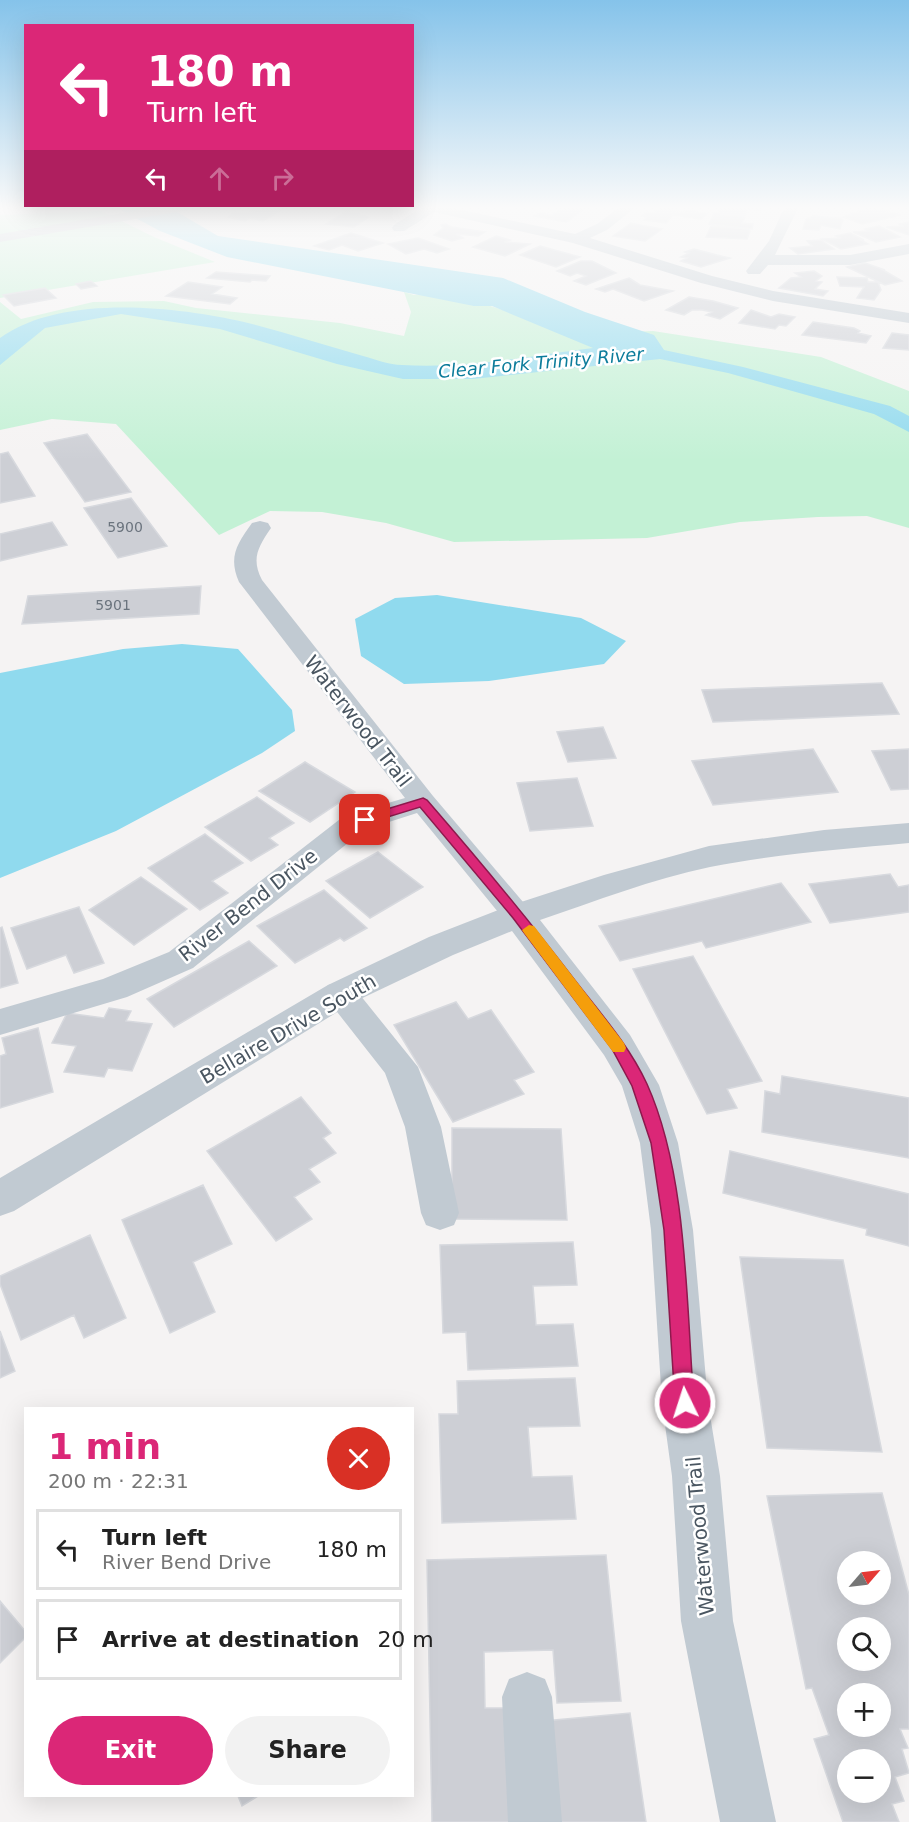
<!DOCTYPE html>
<meta charset="utf-8">
<style>
body{margin:0;font-family:"DejaVu Sans",sans-serif;background:#f2f2f2;color:#222;height:100vh;display:flex;flex-direction:column;font-size:22px;white-space:nowrap}
*{box-sizing:border-box;margin:0}
p{font-size:20px;color:#767676}
.icon{flex:none;width:33px;height:33px;fill:none;stroke:currentColor;stroke-width:2;stroke-linecap:round;stroke-linejoin:round}
.map{position:relative;flex:1;overflow:hidden}
.drawer{position:absolute;left:24px;top:1407px;width:390px;height:390px;display:flex;flex-direction:column;background:#fff;border-radius:0px;box-shadow:0 6px 24px #0002}
.drawer>*{flex:none}
.hud{position:absolute;left:24px;top:24px;width:390px;height:183px;border-radius:0px;box-shadow:0 6px 24px #0002;background:#db2777;color:#fff;overflow:hidden}
.needle{width:39px;rotate:62deg}
.buttons{position:absolute;left:837px;top:1551px;display:grid;gap:12px}
.buttons a{display:grid;place-items:center;width:54px;height:54px;border-radius:50%;background:#fff;box-shadow:0 6px 24px #0002;font-size:30px}
.pin{position:absolute;display:grid;place-items:center;width:51px;height:51px;color:#fff;margin:-26px;border-radius:12px;box-shadow:0 3px 9px #0006}
.me{position:absolute;width:66px;margin:-33px;rotate:356deg;stroke-linejoin:round;filter:drop-shadow(0 0 4px #0008)}
.turn{display:flex;align-items:center;gap:21px;height:126px;padding:0 24px;font-size:27px}
.turn .icon{width:78px;height:78px;stroke-width:2.5}
.turn b{display:block;font-size:42px;line-height:51px}
.lanes{display:flex;align-items:center;height:57px;padding:0 24px;background:#0003;justify-content:center;gap:30px;direction:ltr}
.lanes .off{opacity:.35}
.round{display:grid;place-items:center;flex:none;width:63px;height:63px;border-radius:32px;background:#f2f2f2}
.head{display:flex;align-items:center;justify-content:space-between;height:102px;padding:0 24px}
h1{font-size:36px;font-weight:600;line-height:45px;color:#db2777}
.button{display:flex;gap:12px;margin-top:auto;padding:12px 24px}
.button a{flex:1;height:69px;border-radius:36px;background:#db2777;color:#fff;font-size:24px;font-weight:600;line-height:69px;text-align:center}
.button a+a{background:#f2f2f2;color:#222}
ul{padding:0;list-style:none}
li{display:flex;align-items:center;gap:18px;height:81px;margin:0 12px 9px;padding:0 12px;border:3px solid #e0e0e0;border-radius:0px}
li div{flex:1}
li b{display:block;font-size:22px}
li em{font-style:normal}
.map>svg:first-child{display:block}
</style>
<div class="map">
<svg width="909" height="1822" viewBox="0 0 909 1822">
<rect width="100%" height="100%" fill="#f5f3f3"/>
<path fill="#c3f1d5" d="M101 211 154 237 215 262 0 298V215Z
M404 292 414 295 446 292 578 334 653 331 821 357 909 391V528L867 516 818 517 740 522 647 538 454 542 386 523 322 512 270 511 219 535 116 424 52 419 0 430V302L21 319 93 302 164 301 196 308 340 323 404 336 411 312Z"/>
<path fill="#90daee" d="M113 206H167L218 236 503 278 585 312 654 335 664 350 743 367 890 406 909 416V432L874 414 728 373 660 359 473 379H403L337 364 220 329 121 314 45 328 0 365V338C61 294 174 306 244 322 284 332 323 345 363 356 375 359 389 365 402 365 466 369 530 356 593 348L492 306H474L227 257 160 231Z
M437 595 581 618 626 641 604 664 489 681 404 684 361 656 355 619 395 598Z
M182 644 238 649 292 710 295 731 262 753 116 831 0 878V673L123 649Z"/>
<path fill="#cdcfd5" stroke="#d7d9de" stroke-width="1.5" fill-rule="evenodd" d="M566 206 586 208 566 222 534 216 540 213 552 215Z
M662 206 675 207 670 210 684 212 687 209 707 214 701 219 673 215 666 223 644 220 647 217 642 216 647 212 653 213Z
M721 206H761L760 210 747 209 745 215 718 213Z
M270 207 283 209 263 221 250 218 245 221 228 217 234 212 246 213Z
M864 209 883 210 901 215 862 224 843 217Z
M347 211 369 217 354 227 326 224Z
M714 213 745 217 742 223 753 224 752 229 709 224Z
M813 216 840 218 843 220 840 229 821 225 819 230 803 229 806 219Z
M909 222V235L886 227 904 226 899 224Z
M631 223 635 224 662 229 645 241 613 236Z
M445 224 452 227 485 232 478 236 456 234 463 238 452 241 434 235 443 228 441 225Z
M711 226 747 229 750 231 747 239 706 237Z
M879 226 900 237 876 242 853 232 870 231 865 229Z
M351 233 383 243 358 251 342 245 329 250 314 246Z
M850 233 864 240H861L868 244 841 249 822 239 841 238 836 236Z
M496 236 510 240 504 242 530 244 505 256 473 247Z
M418 238 449 249 437 253 424 249 406 254 388 244Z
M821 240 834 249 798 254 790 248 812 246 807 241Z
M540 246 580 257 556 267 520 255Z
M694 249 717 255 730 258 701 267 681 261 687 258 681 257 689 253 685 252Z
M581 261H592L616 273 586 285 574 281 586 276 577 273 570 276 557 271Z
M865 263 885 270H883L902 281 885 285 847 267Z
M814 271 822 276 816 281 822 282 815 289 828 291 823 296 779 288 791 278 801 277 795 273Z
M216 272 270 276 266 281 252 280 250 282 207 278Z
M837 277 867 278 868 282H878L881 290 874 300 857 298 864 287 840 286Z
M629 278 640 285 673 291 644 301 613 289 605 292 596 289Z
M91 281 97 286 81 289 76 284Z
M188 282 222 287 212 294 237 298 230 304 166 296Z
M45 288 56 298 14 306 3 295Z
M689 297 713 301 738 308 720 319 706 315 712 312 702 310H692L684 315 666 310Z
M751 310 771 317 779 314 795 317 786 326 779 325 775 329 739 323Z
M813 322 854 328 860 331 858 333 871 336 866 343 802 335Z
M892 333 909 335V350L883 348Z
M87 434 131 492 85 502 44 443Z
M8 452 35 496 0 503V454Z
M131 498 167 546 118 558 84 508Z
M52 522 67 545 0 561V534Z
M201 586 199 614 22 624 28 596Z
M882 683 899 714 713 722 702 690Z
M603 727 616 758 568 762 557 732Z
M813 749 838 792 713 805 692 761Z
M909 749V789L891 790 872 751Z
M305 762 355 792 310 822 259 791Z
M577 778 593 826 530 831 517 783Z
M257 797 294 823 269 838 278 845 251 861 205 827Z
M205 834 243 863 212 881 228 893 200 910 148 868Z
M378 852 423 887 370 918 326 881Z
M890 874 898 887 909 885V912L830 923 809 884Z
M141 877 187 909 134 945 89 910Z
M781 883 811 922 706 948 702 941 620 961 599 926Z
M324 890 367 928 344 941 340 938 295 963 257 926Z
M79 907 104 963 74 973 66 955 27 969 11 928Z
M2 927 18 983 0 988V928Z
M249 941 277 966 174 1027 147 999Z
M693 956 762 1081 727 1089 737 1108 707 1114 633 969Z
M456 1002 468 1019 491 1010 534 1072 514 1080 524 1094 453 1122 394 1025Z
M109 1008 131 1011 126 1021 152 1024 132 1071 108 1068 104 1077 64 1072 76 1046 52 1043 67 1013 104 1018Z
M38 1028 53 1092 0 1108V1056L6 1054 2 1038Z
M782 1076 909 1098V1158L762 1132 765 1091 780 1094Z
M301 1097 331 1133 323 1138 336 1153 309 1169 320 1182 294 1197 312 1219 276 1241 207 1151Z
M452 1128 561 1129 567 1220 452 1219Z
M730 1151 909 1194V1246L866 1235 867 1229 723 1193Z
M203 1185 232 1244 193 1262 215 1312 170 1333 122 1220Z
M90 1235 126 1318 84 1338 74 1315 21 1340 0 1284V1276Z
M573 1242 577 1285 533 1286 536 1325 573 1324 578 1366 468 1370 466 1332 443 1333 440 1245Z
M740 1257 843 1260 882 1452 767 1448Z
M0 1331 15 1371 0 1378Z
M575 1378 580 1426 528 1427 532 1477 572 1476 576 1519 442 1523 439 1414H458L457 1381Z
M882 1493 909 1595V1729H900L908 1748 902 1749 909 1773 895 1777 904 1801 892 1804 899 1822H843L814 1739 829 1735 812 1688 806 1689 767 1496ZM848 1562H880V1594H848ZM848 1628H880V1660H848ZM848 1694H880V1726H848ZM848 1760H880V1792H848Z
M606 1555 621 1701 557 1703 553 1650 484 1652 485 1708H505L511 1822H432L427 1560Z
M0 1601 26 1632V1637L0 1663Z
M630 1713 646 1822H555L544 1721Z
M238 1796H258L242 1806Z"/>
<g fill="none" stroke-linecap="round" stroke-linejoin="round">
<path fill="#c1cad2" fill-rule="evenodd" d="M164 206H195L188 210 0 242V234Z
M417 206H443L575 234 597 224 621 206H637L607 230 590 238 712 276 773 291 909 313V323L773 301 701 283 573 243 434 212 404 231H394L392 228 394 225 419 209Z
M785 206H799L775 255H850L909 244V254L850 265H768L760 274H748L746 271 769 241Z
M260 521 268 523 271 528C258 547 251 559 262 580L433 796 534 915 529 923 518 926 507 923 417 813 364 830 193 968 127 997 0 1035V1009L103 979 169 952 344 816 405 798 239 582C228 557 237 544 252 523Z
M340 982 352 985 418 1067 441 1127 459 1213 454 1225 440 1230 426 1225 421 1213 405 1127 385 1073 323 994 328 985Z
M527 1672 545 1679 552 1697 562 1822H508L502 1697 509 1679Z"/>
<path fill="#c1cad2" fill-rule="evenodd" d="M909 823V843C843 849 775 854 710 867 652 879 596 901 540 920L630 1035 659 1085 678 1143 693 1230 708 1403 720 1476 733 1621 776 1822H720L681 1621 672 1476 662 1403 651 1230 640 1143 622 1086 604 1055 512 931 453 955 352 1003 14 1211 0 1216V1178L328 985 429 937 506 907 604 875 709 846 824 830Z"/>
</g>
<linearGradient id="sky" x2="0" y2="1"><stop stop-color="#85c3ea"/><stop offset="0.45" stop-color="#fafafa"/><stop offset="1" stop-color="#fafafa" stop-opacity="0"/></linearGradient>
<rect width="909" height="461" fill="url(#sky)"/>
<path fill="#db2777" stroke="#8e194d" stroke-width="1.5" d="M423 798 427 800C479 860 529 920 577 983 602 1015 630 1047 647 1084 688 1175 686 1304 694 1403L691 1409 685 1412 678 1409 675 1403 664 1230 651 1143 632 1086 612 1049 513 918 420 807 365 824 359 820 361 817Z"/>
<path fill="#f59e0b" d="M529 925 534 926 624 1043 626 1048 624 1052H613L524 933 522 930Z"/>
<g text-anchor="middle" stroke-width="5" stroke-linejoin="round" paint-order="stroke">
<g font-size="14" fill="#6b747e">
<text x="125" y="532">5900</text>
<text x="113" y="610">5901</text>
</g>
<g font-size="18" font-style="italic" fill="#0c7c9b" stroke="#fff">
<text transform="translate(541 363) rotate(-5)" y="6">Clear Fork Trinity River</text>
</g>
<g font-size="20" fill="#4a5661" stroke="#fff">
<text transform="translate(358 721) rotate(52)" y="7">Waterwood Trail</text>
<text transform="translate(248 905) rotate(-38)" y="7">River Bend Drive</text>
<text transform="translate(288 1029) rotate(-30)" y="7">Bellaire Drive South</text>
<text transform="translate(700 1536) rotate(-95)" y="7">Waterwood Trail</text>
</g>
</g>
</svg>
<div class="buttons">
<a><svg class="needle" viewBox="-14 -14 28 28"><path d="M0-13l5 13h-10z" fill="#e53935"/><path d="M0 13l5-13h-10z" fill="#767676"/></svg></a>
<a><svg class="icon" aria-label="search" viewBox="0 0 24 24"><circle cx="10" cy="10" r="6"/><path d="M15 15l6 6"/></svg></a>
<a>+</a>
<a>−</a>
</div>
<div class="pin" style="left:365px;top:820px;background:#d93025"><svg class="icon" aria-label="arrive" viewBox="0 0 24 24"><path d="M6 21V4h12l-3 4 3 4H6"/></svg></div>
<svg class="me" style="left:685px;top:1403px" viewBox="-20 -20 40 40"><circle r="17" fill="#db2777" stroke="#fff" stroke-width="3"/><path d="M0-11L8 9 0 5-8 9z" fill="#fff"/></svg>
<div class="hud">
<div class="turn"><svg class="icon" aria-label="left" viewBox="0 0 24 24"><path d="M17 20v-9H6M10 6l-5 5 5 5"/></svg><div><b>180 m</b>Turn left</div></div>
<div class="lanes"><svg class="icon" aria-label="left" viewBox="0 0 24 24"><path d="M17 20v-9H6M10 6l-5 5 5 5"/></svg><svg class="icon off" aria-label="ahead" viewBox="0 0 24 24"><path d="M12 20V5M6 11l6-6 6 6"/></svg><svg class="icon off" aria-label="right" viewBox="0 0 24 24"><path d="M7 20v-9h11M14 6l5 5-5 5"/></svg></div>
</div>
<section class="drawer">
<div class="head"><div><h1>1 min</h1><p>200 m · 22:31</p></div><a class="round" style="background:#d93025;color:#fff"><svg class="icon" aria-label="close" viewBox="0 0 24 24"><path d="M6 6l12 12M18 6L6 18"/></svg></a></div>
<ul>
<li><svg class="icon" aria-label="left" viewBox="0 0 24 24"><path d="M17 20v-9H6M10 6l-5 5 5 5"/></svg><div><b>Turn left</b><p>River Bend Drive</p></div><em>180 m</em></li>
<li><svg class="icon" aria-label="arrive" viewBox="0 0 24 24"><path d="M6 21V4h12l-3 4 3 4H6"/></svg><div><b>Arrive at destination</b></div><em>20 m</em></li>
</ul>
<div class="button"><a>Exit</a><a>Share</a></div>
</section>
</div>
